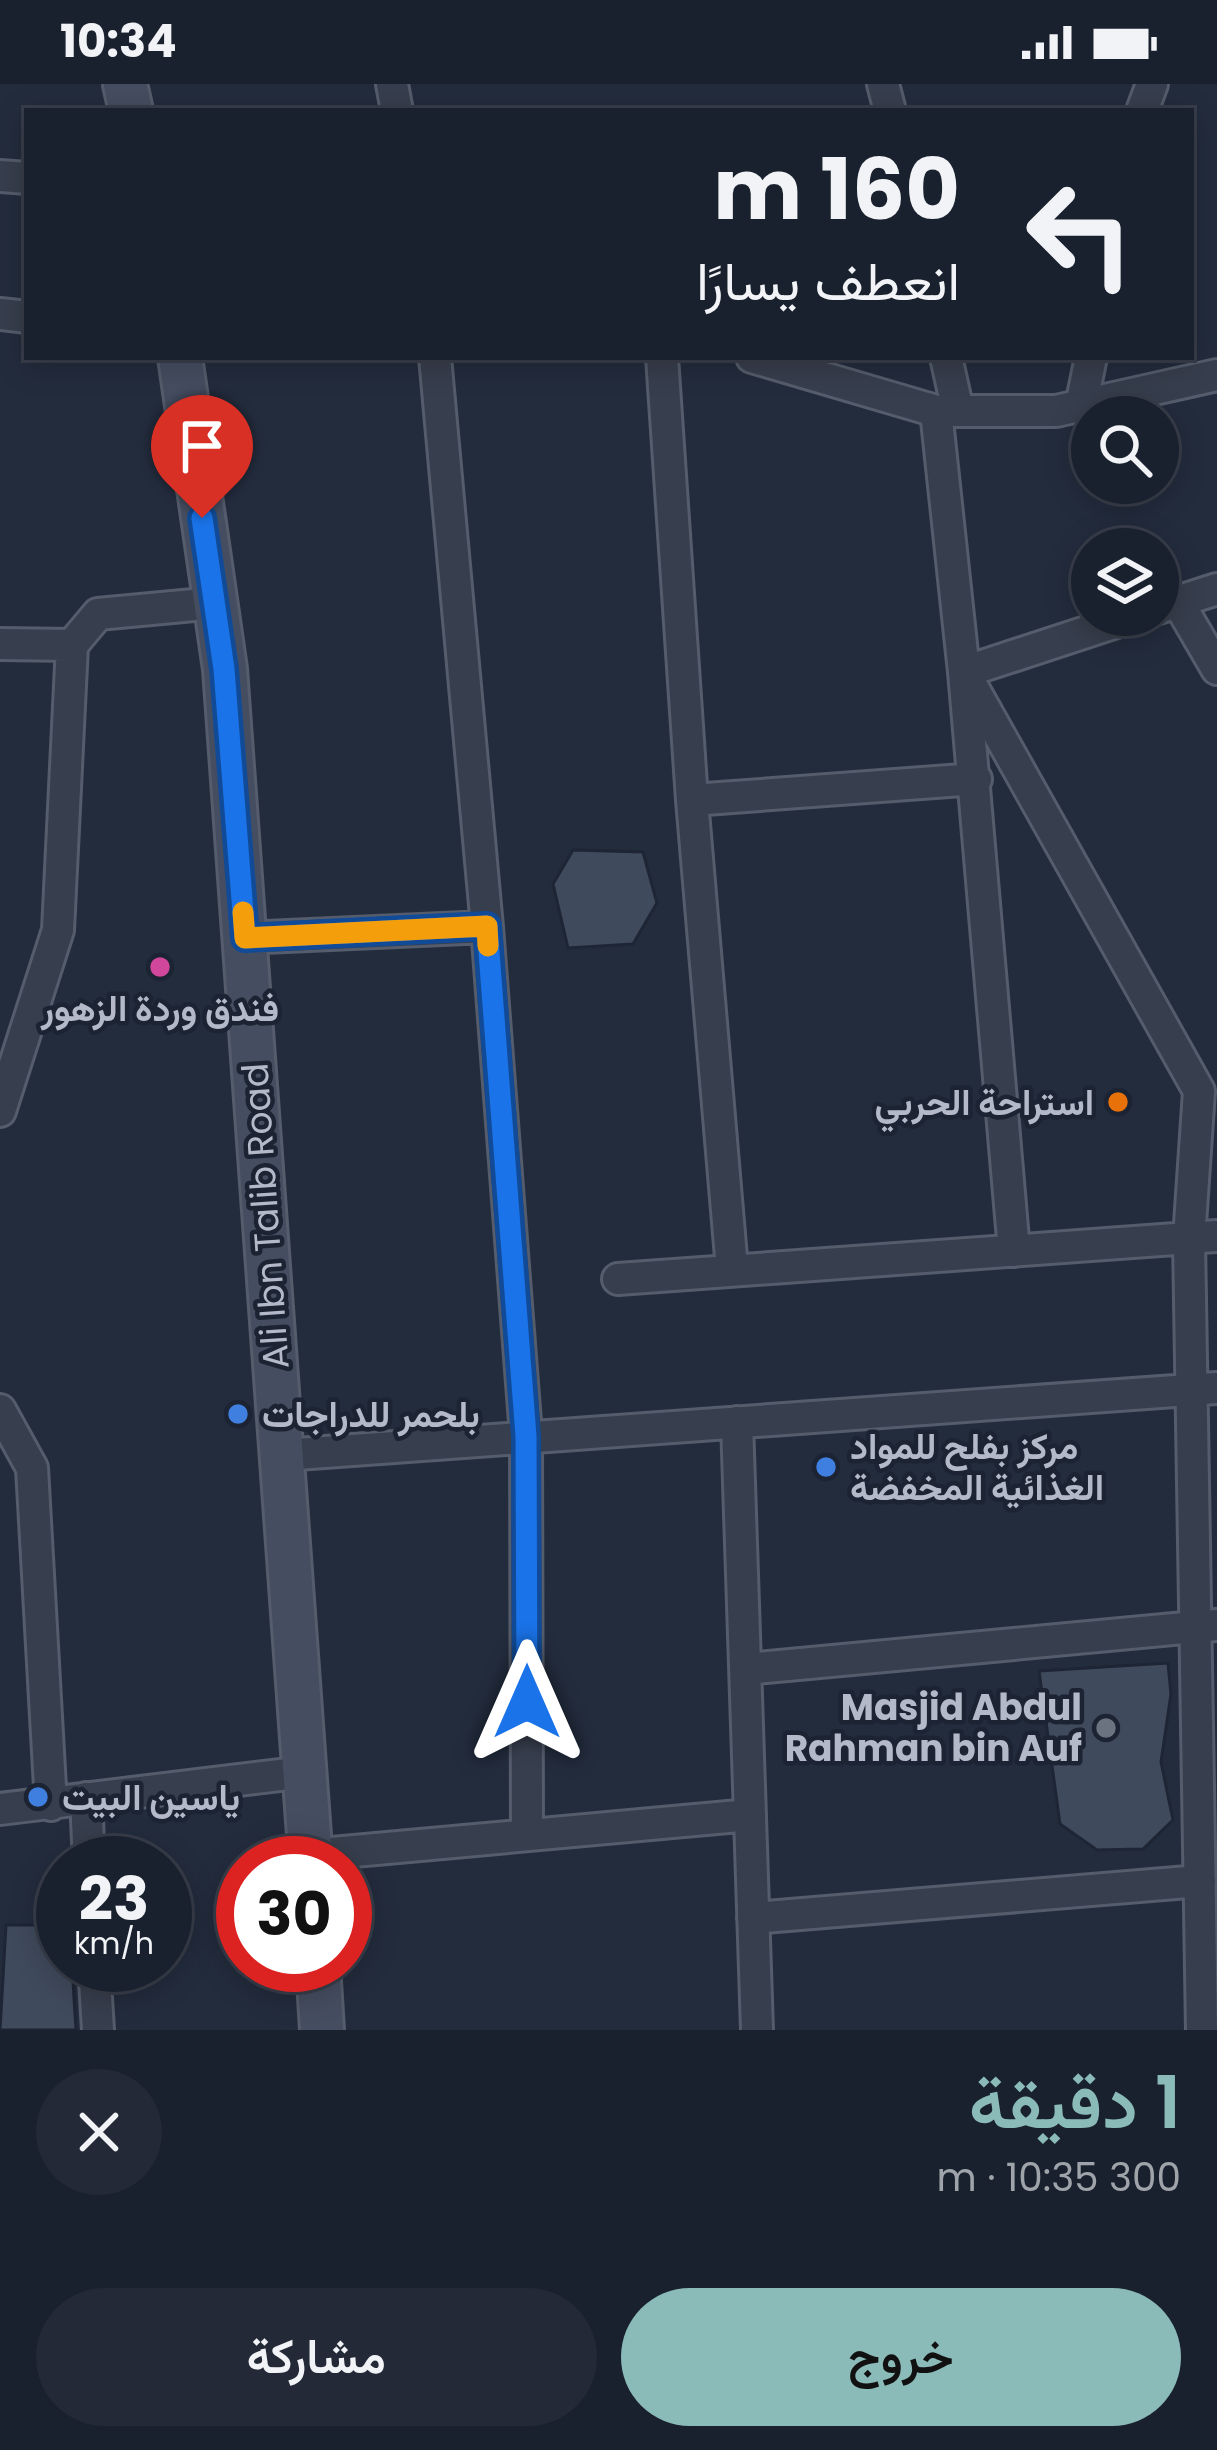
<!DOCTYPE html>
<html lang="ar">
<meta charset="utf-8">
<style>
body{margin:0;font-family:Poppins,Vazirmatn,sans-serif;background:#232936;color:#f1f3f6;direction:rtl;height:100vh;display:flex;flex-direction:column;font-size:45px;white-space:nowrap}
*{box-sizing:border-box;margin:0}
p{font-size:39px;color:#9fa3aa}
.icon{flex:none;width:66px;height:66px;fill:none;stroke:currentColor;stroke-width:2;stroke-linecap:round;stroke-linejoin:round}
.map{position:relative;height:1946px;overflow:hidden;direction:ltr}
.panel{display:flex;flex-direction:column;background:#1a212e;flex:1}
.panel>*{flex:none}
.top-card{position:absolute;left:24px;top:24px;width:1170px;height:252px;border-radius:0px;box-shadow:0 6px 30px #0003,0 0 0 3px #383e4a;direction:rtl;background:#1a212e;color:#f1f3f6;overflow:hidden}
.tools{position:absolute;left:1071px;top:312px;display:grid;gap:24px}
.tools a{display:grid;place-items:center;width:108px;height:108px;border-radius:50%;background:#1a212e;box-shadow:0 6px 30px #0003,0 0 0 3px #383e4a;font-size:60px}
.speed{position:absolute;left:36px;top:1752px;display:flex;gap:24px;font-size:60px;font-weight:700;text-align:center}
.speed>*{display:grid;place-content:center;width:156px;height:156px;border-radius:50%;background:#1a212e;box-shadow:0 6px 30px #0003,0 0 0 3px #383e4a;line-height:1}
.speed small{font-size:30px;font-weight:400}
.speed .limit{border:18px solid #d22;background:#fff;color:#111}
.pin{position:absolute;display:grid;place-items:center;width:102px;height:102px;color:#fff;margin:-123px -51px;border-radius:50% 50% 50% 0;rotate:-45deg;box-shadow:0 0 12px #0007}
.pin .icon{rotate:45deg}
.me{position:absolute;width:132px;margin:-66px;rotate:0deg;stroke-linejoin:round;filter:drop-shadow(0 0 9px #0008)}
.turn{display:flex;align-items:center;gap:42px;height:252px;padding:0 36px;font-size:54px}
.turn .icon{width:156px;height:156px;stroke-width:2.5}
.turn b{display:block;font-size:84px;line-height:102px}
.round{display:grid;place-items:center;flex:none;width:126px;height:126px;border-radius:63px;background:#232936}
.overview{display:flex;align-items:center;justify-content:space-between;height:204px;padding:0 36px}
h1{font-size:72px;font-weight:600;line-height:90px;color:#8bbbb9}
.action{display:flex;gap:24px;margin-top:auto;padding:24px 36px}
.action a{flex:1;height:138px;border-radius:72px;background:#8bbbb9;color:#111;font-size:48px;font-weight:600;line-height:138px;text-align:center}
.action a+a{background:#232936;color:#f1f3f6}
.status{display:flex;justify-content:space-between;align-items:center;height:84px;padding:0 60px;background:#1a212e;direction:ltr}
.status svg{height:33px;fill:currentColor}
.map>svg:first-child{display:block}
</style>
<div class="status"><b>10:34</b><svg viewBox="0 0 49 12"><path d="M0 12V9h3v3zM5 12V6h3v6zM10 12V3h3v9zM15 12V0h3v12zM26 1h20v11H26zM47 4h2v5h-2z"/></svg></div>
<div class="map">
<svg width="1217" height="1946" viewBox="0 0 1217 1946">
<rect width="100%" height="100%" fill="#232c3d"/>
<path fill="#3f4a5c" stroke="#1e2534" stroke-width="3" d="M573 766 643 768 657 819 633 860 568 864 553 800Z
M1168 1579 1171 1610 1161 1678 1173 1736 1143 1765 1097 1766 1060 1740 1039 1587Z
M6 1841H63V1881H72L76 1946H0Z"/>
<g fill="none" stroke-linecap="round" stroke-linejoin="round">
<defs>
<path id="street" d="M392 0 397 27
M883 0 890 27
M1142 27 1152 0
M0 92 27 94
M0 230 27 233
M435 273 487 843 526 1351 527 1751
M662 273 692 716 732 1185
M752 273 936 327H1056L1217 291
M946 273 958 327
M1081 322 1091 273
M936 327 964 588 1199 1007 1189 1155 1202 1946
M1178 518 1217 585
M1158 524 1217 505
M0 560 72 561 98 530 215 519
M692 716 976 695
M245 854 487 843
M0 1027 58 846 72 561
M1014 1167 964 588 1138 531
M618 1195 1217 1152
M0 1326 32 1384 51 1721
M737 1338 757 1946
M283 1371 1217 1304
M746 1585 1217 1541
M86 1714 89 1779
M0 1725 305 1688
M310 1771 750 1731
M753 1834 1200 1797
M94 1881 98 1946"/>
<path id="secondary" d="M125 0 131 27
M180 273 225 585 311 1779
M318 1881 322 1946"/>
</defs>
<use href="#street" stroke="#555c6b" stroke-width="36"/>
<use href="#secondary" stroke="#555c6b" stroke-width="48"/>
<use href="#street" stroke="#373e4d" stroke-width="30"/>
<use href="#secondary" stroke="#454d60" stroke-width="42"/>
</g>
<g fill="none" stroke-linecap="round" stroke-linejoin="round">
<defs>
<path id="route" d="M202 434 224 585 245 854 487 842 526 1352 527 1618"/>
</defs>
<use href="#route" stroke="#114b97" stroke-width="30"/>
<use href="#route" stroke="#1a73e8" stroke-width="21"/>
<path stroke="#f59e0b" stroke-width="21" d="M243 828 245 854 487 842 488 862"/>
</g>
<circle fill="#d1479c" stroke="#1c2332" stroke-width="4.5" cx="160" cy="883" r="12"/>
<circle fill="#e8710a" stroke="#1c2332" stroke-width="4.5" cx="1118" cy="1018" r="12"/>
<g fill="#3f7fe0" stroke="#1c2332" stroke-width="4.5">
<circle cx="238" cy="1330" r="12"/>
<circle cx="826" cy="1383" r="12"/>
<circle cx="38" cy="1713" r="12"/>
</g>
<circle fill="#6b7280" stroke="#1c2332" stroke-width="4.5" cx="1106" cy="1644" r="12"/>
<g text-anchor="middle" stroke-width="9" stroke-linejoin="round" paint-order="stroke">
<g font-size="36" font-weight="bold" fill="#b3b9c8" stroke="#1c2332" text-anchor="start">
<text x="160" y="937" text-anchor="middle">فندق وردة الزهور</text>
<text x="1094" y="1031" text-anchor="end">استراحة الحربي</text>
<text x="262" y="1343">بلحمر للدراجات</text>
<text x="850" y="1375">مركز بفلح للمواد<tspan x="850" dy="41">الغذائية المخفضة</tspan></text>
<text x="1082" y="1636" text-anchor="end">Masjid Abdul<tspan x="1082" dy="41">Rahman bin Auf</tspan></text>
<text x="62" y="1726">ياسين البيت</text>
</g>
<g font-size="36" fill="#b3b9c8" stroke="#1c2332">
<text transform="translate(265 1132) rotate(-94)" y="13">Ali Ibn Talib Road</text>
</g>
</g>
</svg>
<div class="tools">
<a><svg class="icon" aria-label="search" viewBox="0 0 24 24"><circle cx="10" cy="10" r="6"/><path d="M15 15l6 6"/></svg></a>
<a><svg class="icon" aria-label="layers" viewBox="0 0 24 24"><path d="M12 4l9 5-9 5-9-5zM3 14l9 5 9-5"/></svg></a>
</div>
<div class="speed"><div>23<small>km/h</small></div><div class="limit">30</div></div>
<div class="pin" style="left:202px;top:434px;background:#d93025"><svg class="icon" aria-label="arrive" viewBox="0 0 24 24"><path d="M6 21V4h12l-3 4 3 4H6"/></svg></div>
<svg class="me" style="left:527px;top:1618px" viewBox="-20 -20 40 40"><path d="M0-17L14 15 0 8-14 15z" fill="#1a73e8" stroke="#fff" stroke-width="4"/></svg>
<div class="top-card">
<div class="turn"><svg class="icon" aria-label="left" viewBox="0 0 24 24"><path d="M17 20v-9H6M10 6l-5 5 5 5"/></svg><div><b>160 m</b>انعطف يسارًا</div></div>
</div>
</div>
<section class="panel">
<div class="overview"><div><h1>1 دقيقة</h1><p>300 m · 10:35</p></div><a class="round"><svg class="icon" aria-label="close" viewBox="0 0 24 24"><path d="M6 6l12 12M18 6L6 18"/></svg></a></div>
<div class="action"><a>خروج</a><a>مشاركة</a></div>
</section>
